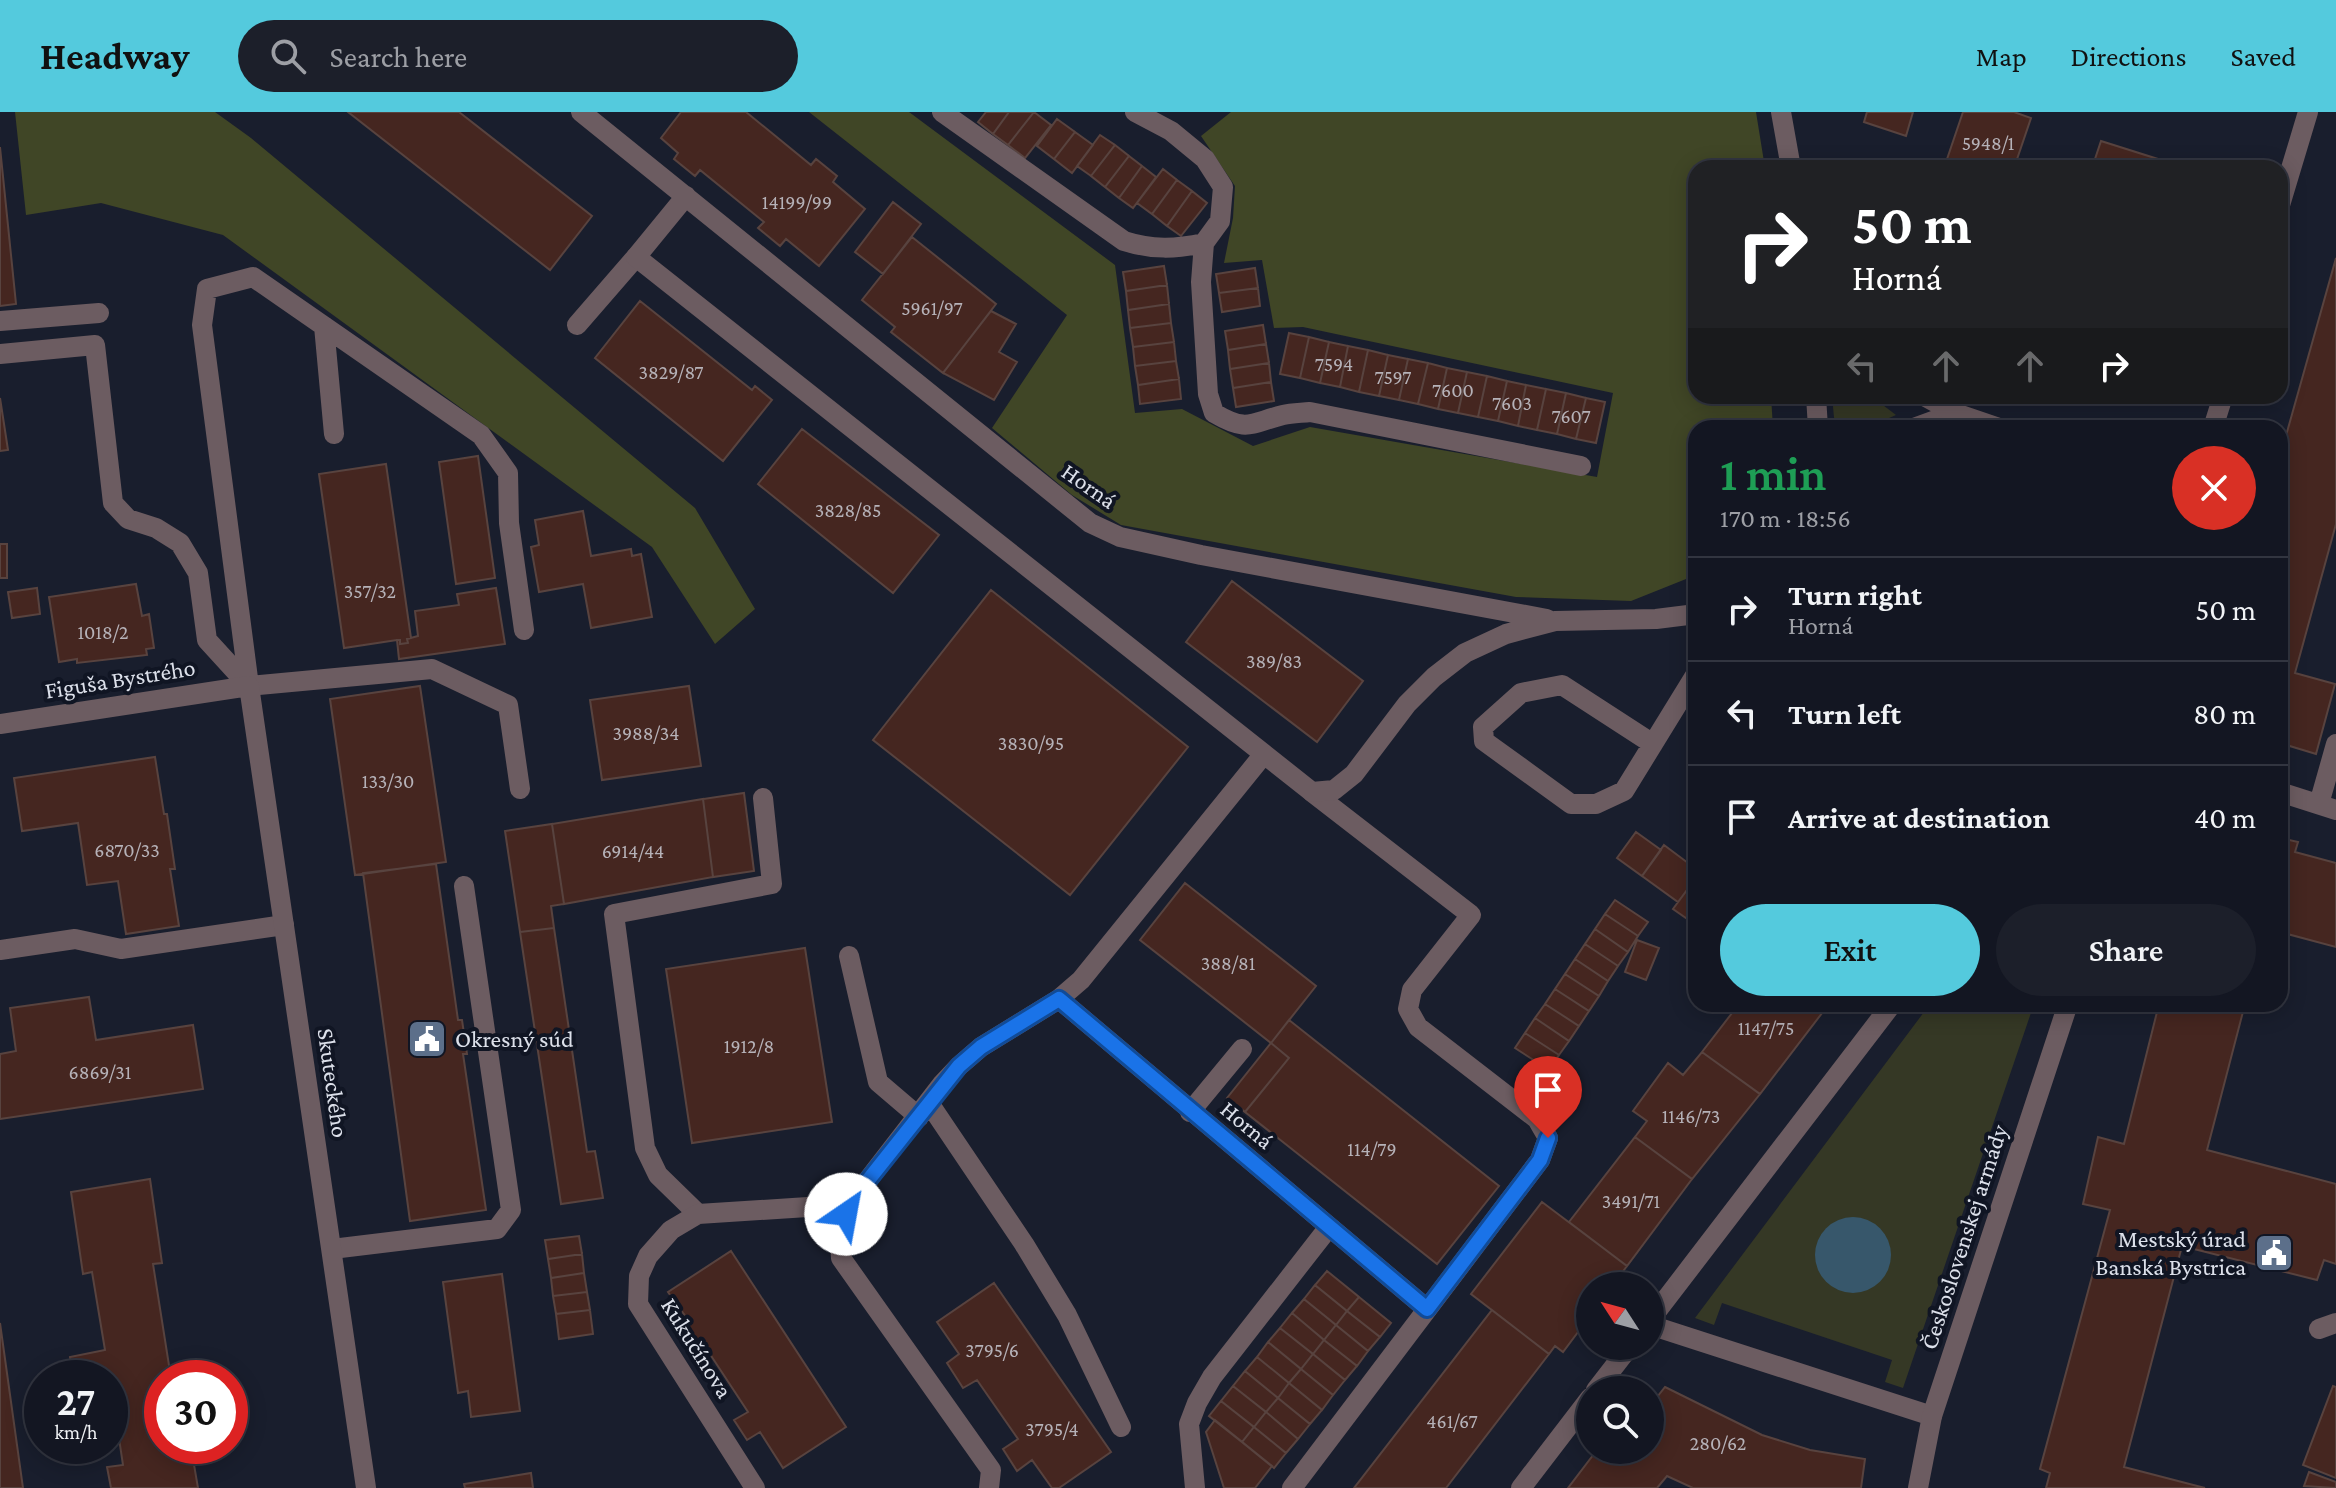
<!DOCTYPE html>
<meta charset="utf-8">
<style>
body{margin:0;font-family:"Crimson Pro",serif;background:#1c1f2a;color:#f1f3f6;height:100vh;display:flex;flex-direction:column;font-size:30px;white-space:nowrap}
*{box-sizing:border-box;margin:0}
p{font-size:26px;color:#9d9fa5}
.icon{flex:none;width:44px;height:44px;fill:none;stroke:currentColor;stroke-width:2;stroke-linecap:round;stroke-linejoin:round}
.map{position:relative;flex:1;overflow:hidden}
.panel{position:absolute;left:1688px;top:308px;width:600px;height:592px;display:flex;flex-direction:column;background:#131622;border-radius:24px;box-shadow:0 4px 20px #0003,0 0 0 2px #323540}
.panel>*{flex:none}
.guide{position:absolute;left:1688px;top:48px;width:600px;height:244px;border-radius:24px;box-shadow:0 4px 20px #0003,0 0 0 2px #323540;background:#202124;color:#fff;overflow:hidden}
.needle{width:52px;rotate:306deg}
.fabs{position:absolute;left:1576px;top:1160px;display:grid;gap:16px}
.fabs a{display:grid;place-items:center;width:88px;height:88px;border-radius:50%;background:#131622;box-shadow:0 4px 20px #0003,0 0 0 2px #323540;font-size:40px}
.speed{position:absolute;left:24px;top:1248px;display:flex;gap:16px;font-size:40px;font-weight:700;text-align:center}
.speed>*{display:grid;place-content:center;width:104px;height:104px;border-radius:50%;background:#131622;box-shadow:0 4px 20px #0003,0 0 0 2px #323540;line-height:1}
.speed small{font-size:20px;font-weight:400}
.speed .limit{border:12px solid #d22;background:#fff;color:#111}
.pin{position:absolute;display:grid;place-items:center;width:68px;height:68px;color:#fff;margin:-82px -34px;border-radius:50% 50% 50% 0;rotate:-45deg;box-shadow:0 0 8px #0007}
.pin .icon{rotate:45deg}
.me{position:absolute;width:88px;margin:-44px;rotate:33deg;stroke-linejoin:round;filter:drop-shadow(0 0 6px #0008)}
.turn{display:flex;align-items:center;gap:28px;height:168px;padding:0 32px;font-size:36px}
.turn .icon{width:104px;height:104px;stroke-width:2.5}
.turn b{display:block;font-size:56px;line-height:68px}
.lanes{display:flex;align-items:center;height:76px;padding:0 32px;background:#0003;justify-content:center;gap:40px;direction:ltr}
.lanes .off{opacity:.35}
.round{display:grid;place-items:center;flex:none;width:84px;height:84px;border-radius:42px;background:#1c1f2a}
.summary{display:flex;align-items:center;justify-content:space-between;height:136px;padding:0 32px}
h1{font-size:48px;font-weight:600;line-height:60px;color:#1e9e55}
.cta{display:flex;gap:16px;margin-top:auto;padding:16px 32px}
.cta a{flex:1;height:92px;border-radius:48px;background:#54cadd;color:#111;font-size:32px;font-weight:600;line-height:92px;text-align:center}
.cta a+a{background:#1c1f2a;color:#f1f3f6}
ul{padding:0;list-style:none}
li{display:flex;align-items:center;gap:24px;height:104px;padding:0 32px;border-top:2px solid #323540}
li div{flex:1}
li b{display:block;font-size:30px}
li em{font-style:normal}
header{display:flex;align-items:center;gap:48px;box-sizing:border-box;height:112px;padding:0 40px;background:#54cadd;color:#111}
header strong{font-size:38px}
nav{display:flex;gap:44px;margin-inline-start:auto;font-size:28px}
.search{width:560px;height:72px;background:#1c1f2a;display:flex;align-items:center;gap:20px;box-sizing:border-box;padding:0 28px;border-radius:44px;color:#9d9fa5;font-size:30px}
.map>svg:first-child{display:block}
</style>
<header>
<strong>Headway</strong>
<div class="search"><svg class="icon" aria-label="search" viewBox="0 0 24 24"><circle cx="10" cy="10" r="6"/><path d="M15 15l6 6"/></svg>Search here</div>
<nav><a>Map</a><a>Directions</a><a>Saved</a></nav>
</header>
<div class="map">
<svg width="2336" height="1376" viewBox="0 0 2336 1376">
<rect width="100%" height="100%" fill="#191e2d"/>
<path fill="#353825" d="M1832 284H1871L1896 303 1866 316H1835Z
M1930 892H2034L1903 1276 1885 1270 1892 1248 1722 1191 1714 1213 1695 1206Z"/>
<path fill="#404626" d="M15 0H215L251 26 695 396 755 497 715 532 652 435 223 123 101 91 26 103Z
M809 0H909L1115 153 1135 301 1182 297 1253 334 1310 315 1597 365 1613 281 1303 215 1274 216 1262 148 1224 151 1233 106 1235 74 1201 24 1231 0H1756L1765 56H1696V284H1771L1773 316H1696V458L1686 467 1631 489 1516 485 1121 413 1072 383 992 316 1067 203Z"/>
<path fill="#37576b" d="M1815 1143a38 38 0 1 1 76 0a38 38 0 1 1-76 0Z"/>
<path fill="#452620" stroke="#58433f" stroke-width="2" d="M348 0H459L592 104 550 158Z
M681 0H746L811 53 816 47 837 64 833 70 865 97 819 154 786 127 780 134 758 116 764 110 700 58 695 64 674 47 678 41 661 26Z
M986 0H1009L993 22 978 10Z
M1009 0H1034L1008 33 993 22Z
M1034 0 1051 13 1025 46 1008 33Z
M1867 0H1913L1906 24 1864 10Z
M1963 0H2014L2031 6 2014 56H1944Z
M1057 7 1075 20 1054 47 1037 34Z
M1075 20 1093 33 1072 61 1054 47Z
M1100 23 1115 33 1091 64 1077 54Z
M2101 29 2161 48 2158 56H2092Z
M1115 33 1129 44 1105 75 1091 64Z
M0 35 16 192 0 194Z
M1129 44 1142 54 1119 86 1105 75Z
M1142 54 1156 65 1133 96 1119 86Z
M1163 57 1177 68 1152 102 1137 91Z
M1177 68 1192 79 1167 114 1152 102Z
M1192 79 1207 91 1181 124 1167 114Z
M893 90 921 112 883 162 855 140Z
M912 125 996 192 943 261 891 220 895 215 862 188Z
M2336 146V412L2295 561 2335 572 2316 642 2280 631V345Z
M1164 154 1167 173 1126 179 1123 160Z
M1255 156 1258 176 1219 181 1216 162Z
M1167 173 1169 192 1128 198 1126 179Z
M1258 176 1260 194 1222 200 1219 181Z
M640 189 752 278 755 274 772 288 723 349 595 246Z
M1169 192 1171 211 1130 216 1128 198Z
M991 199 1016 212 999 240 1017 250 994 288 943 261Z
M1171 211 1174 230 1133 235 1130 216Z
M1263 213 1266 232 1228 238 1225 219Z
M1289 221 1309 225 1300 266 1280 262Z
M1309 225 1329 230 1320 271 1300 266Z
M1174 230 1176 249 1135 254 1133 235Z
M1329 230 1348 234 1340 275 1320 271Z
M1266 232 1269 251 1230 257 1228 238Z
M1348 234 1368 238 1359 280 1340 275Z
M1368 238 1388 243 1379 284 1359 280Z
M1388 243 1408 247 1399 288 1379 284Z
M1408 247 1428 251 1418 292 1399 288Z
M1176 249 1179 267 1138 273 1135 254Z
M1269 251 1271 270 1233 276 1230 257Z
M1428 251 1447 256 1438 297 1418 292Z
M1447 256 1467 260 1458 301 1438 297Z
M1467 260 1487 264 1478 305 1458 301Z
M1487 264 1507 269 1498 309 1478 305Z
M1179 267 1181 287 1140 292 1138 273Z
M1507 269 1526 273 1518 314 1498 309Z
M1271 270 1274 289 1236 295 1233 276Z
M1526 273 1546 277 1537 318 1518 314Z
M1546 277 1566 281 1557 322 1537 318Z
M1566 281 1586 286 1576 327 1557 322Z
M0 286 8 338 0 339Z
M1586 286 1605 290 1596 331 1576 327Z
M802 317 939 423 893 481 758 372Z
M478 344 495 466 456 472 439 350Z
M386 352 411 526 407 527 408 531 400 532V528H397L344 536 319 362Z
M583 399 591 444 631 437 632 444 641 442 652 505 591 516 583 472 539 480 531 435 539 433 535 408Z
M0 432H7V466H0Z
M1232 469 1363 569 1317 630 1186 530Z
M136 472 142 504 149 502 154 536 146 537 147 543 77 551V547L59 550 49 485Z
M37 476 40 502 12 506 8 480Z
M496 476 505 532 399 547 397 528H400V532L408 531 407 527 418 524 415 499 459 493 457 482Z
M991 478 1188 635 1070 783 873 628Z
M420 574 446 750 355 763 330 587Z
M689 574 701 654 602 668 590 588Z
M155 645 164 702H167L175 757H170L179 814 126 822 118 769 87 773 78 711 22 719 14 666Z
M744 681 754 759 713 765 703 687Z
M703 687 713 765 564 792 552 712Z
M552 712 564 792 551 794 554 816 520 820 505 719Z
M1636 720 1661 738 1642 764 1617 746Z
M2280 726 2298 730 2295 740 2336 751V835L2280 820Z
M1664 733 1696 757V766L1678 790 1642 764Z
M436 752 458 908H462L467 942H463L486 1098 410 1109 363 761Z
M1695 767 1696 768V813L1673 797Z
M1185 771 1316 874 1271 931 1140 828Z
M1615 788 1648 810 1638 824 1605 802Z
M1605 802 1638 824 1628 840 1595 817Z
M554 816 587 1040 595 1039 603 1086 561 1092 520 820Z
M1595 817 1628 840 1618 854 1585 832Z
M1637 828 1659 836 1646 868 1625 860Z
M1585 832 1618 854 1608 869 1575 847Z
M805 836 832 1010 692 1031 666 857Z
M1575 847 1608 869 1599 884 1565 862Z
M1565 862 1599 884 1589 899 1555 877Z
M1555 877 1589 899 1579 914 1545 892Z
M89 885 96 928 193 913 203 977 0 1007V942L16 939 10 896Z
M1545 892 1579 914 1569 929 1535 906Z
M1739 892H1829L1760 982 1702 940Z
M2159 892H2245L2207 1038 2336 1072V1152L2324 1148 2317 1168 2182 1134 2124 1355 2205 1376H2046L2050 1361 2040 1357 2110 1098 2083 1092 2098 1025 2124 1032Z
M1535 906 1569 929 1559 943 1525 921Z
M1289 908 1499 1074 1437 1152 1245 1000 1289 946 1271 931Z
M1525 921 1559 943 1549 958 1515 936Z
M1271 931 1289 946 1245 1000 1227 986Z
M1702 940 1760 982 1692 1067 1635 1025 1647 1009 1633 999 1668 951 1683 963Z
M1635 1025 1692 1067 1627 1154 1569 1110Z
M150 1067 162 1151 153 1152 171 1266H162V1334H181L182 1343 192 1341 198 1376H111L107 1355 123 1353 110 1266H73L70 1245 105 1238 92 1160 83 1162 71 1080Z
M1542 1090 1627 1154 1612 1174H1590V1204L1563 1240 1555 1234 1549 1242 1471 1182Z
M579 1124 582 1142 548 1147 545 1128Z
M731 1139 846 1315 783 1356 760 1320 747 1328 734 1308 748 1300 704 1233 691 1241 677 1221 691 1212 668 1180Z
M582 1142 584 1161 551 1166 548 1147Z
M1327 1159 1359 1185 1347 1199 1315 1173Z
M584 1161 587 1180 553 1184 551 1166Z
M502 1162 520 1299 471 1305 468 1279 458 1281 443 1170Z
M994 1171 1111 1340 1059 1376H1052L1032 1348 1017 1359 1003 1337 1018 1327 977 1268 963 1276 947 1251 959 1242 937 1210Z
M1315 1173 1347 1199 1336 1213 1304 1187Z
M587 1180 590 1198 556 1202 553 1184Z
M1359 1185 1391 1211 1380 1225 1347 1199Z
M1304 1187 1336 1213 1324 1228 1292 1201Z
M590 1198 593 1222 559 1227 556 1202Z
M1492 1198 1549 1242 1446 1376H1354Z
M1347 1199 1380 1225 1368 1239 1336 1213Z
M1292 1201 1324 1228 1313 1242 1280 1216Z
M0 1211 23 1376H0Z
M1336 1213 1368 1239 1357 1254 1324 1228Z
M1280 1216 1313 1242 1301 1257 1268 1230Z
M1324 1228 1357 1254 1345 1268 1313 1242Z
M1268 1230 1301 1257 1289 1271 1257 1245Z
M1313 1242 1345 1268 1333 1283 1301 1257Z
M1257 1245 1289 1271 1278 1286 1245 1259Z
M1301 1257 1333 1283 1322 1298 1289 1271Z
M1245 1259 1278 1286 1266 1300 1233 1274Z
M1289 1271 1322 1298 1310 1312 1278 1286Z
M1233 1274 1266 1300 1254 1315 1221 1289Z
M2333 1274 2336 1275V1366L2303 1353Z
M1665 1275 1762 1323 1810 1338 1865 1347 1861 1376H1693L1667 1364 1657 1376H1568L1597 1338H1650V1294Z
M1278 1286 1310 1312 1298 1327 1266 1300Z
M1221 1289 1254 1315 1242 1330 1209 1304Z
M1266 1300 1298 1327 1286 1341 1254 1315Z
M1215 1308 1272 1354 1255 1376H1224L1206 1320Z
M1254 1315 1286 1341 1274 1356 1242 1330Z
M2309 1360 2336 1370V1376L2304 1374Z
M531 1361 533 1376H465L464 1372Z"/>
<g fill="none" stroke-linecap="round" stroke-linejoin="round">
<path stroke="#6c5c61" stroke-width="20" d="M942 0 1124 129C1152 138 1176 137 1204 131
M1135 0 1171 19 1205 47 1223 75 1220 109 1204 131 1201 170 1208 282 1214 301C1248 321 1250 311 1283 303 1292 301 1302 301 1310 300L1581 354
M0 209 99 201
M577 213 636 145
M324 214 334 322
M0 242 95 233 113 391 128 407 156 416 180 431 198 461 207 528 249 574
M249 574 202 213 207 177 253 165 481 323 508 361 509 411 524 518
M249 574 432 557 508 593 520 677
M1653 632 1562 573 1521 581 1483 615 1484 629 1571 692H1596L1624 679 1696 562
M2280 680 2336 698
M2319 692 2336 632
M0 838 75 827 121 837 284 813
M849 844 878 970 919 1005
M929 991 1024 1132 1067 1203 1121 1315
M1190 1000 1242 937
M698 1102 658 1063 645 1036 614 802 772 772 763 686
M332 1137 497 1117 511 1098 464 774
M1650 1213 1932 1304
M2319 1217 2336 1211
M1195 1376 1189 1312 1197 1291 1212 1265 1329 1115
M1292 1376 1540 1048 1548 1026 1537 1007 1418 915 1408 897 1412 878 1471 803 1312 680"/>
<path stroke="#6c5c61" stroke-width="20" d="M581 0 1090 411 1120 425 1201 443 1547 507
M686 84 636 145 1312 680 1334 678 1354 662 1407 592 1434 565 1465 541 1506 522 1555 509 1656 507 1696 502
M1816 284 1818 316
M1914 316 1955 301
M0 612 249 574 366 1376
M1059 887 1427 1197
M755 1376 638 1192 639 1164 648 1144 671 1118 698 1102 823 1094 854 1086
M989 1376 991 1358 841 1146 839 1118 854 1086 942 972 959 954 981 935 1059 887 1081 868 1264 642"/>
<path stroke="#6c5c61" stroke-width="20" d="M1781 0 1791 56
M2280 93 2308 0
M1924 284 1955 301 1999 316
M2213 316 2223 284
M1650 1208 1892 892
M1596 1278 1630 1234
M1521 1376 1590 1286
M1918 1376 1932 1304 2068 892"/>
</g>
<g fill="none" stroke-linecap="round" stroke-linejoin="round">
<defs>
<path id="route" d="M846 1102 854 1086 959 954 981 935 1059 887 1427 1197 1540 1048 1548 1026"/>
</defs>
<use href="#route" stroke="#114b97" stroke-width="20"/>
<use href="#route" stroke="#1a73e8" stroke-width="14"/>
</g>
<defs>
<symbol id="civic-square" viewBox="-11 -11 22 22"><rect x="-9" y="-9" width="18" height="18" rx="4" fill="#5c6f8a" stroke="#101523"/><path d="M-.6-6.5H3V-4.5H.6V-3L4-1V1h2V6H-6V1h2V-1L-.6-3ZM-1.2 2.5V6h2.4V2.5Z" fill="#fff"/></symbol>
</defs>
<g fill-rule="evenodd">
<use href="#civic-square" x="405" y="905" width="44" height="44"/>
<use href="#civic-square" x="2252" y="1119" width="44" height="44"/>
</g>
<g text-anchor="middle" stroke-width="8" stroke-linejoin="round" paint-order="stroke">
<g font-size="20" fill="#b6b2b8">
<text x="1988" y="38">5948/1</text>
<text x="797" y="97">14199/99</text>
<text x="932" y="203">5961/97</text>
<text x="1334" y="259">7594</text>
<text x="671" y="267">3829/87</text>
<text x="1393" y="272">7597</text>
<text x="1453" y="285">7600</text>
<text x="1512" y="298">7603</text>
<text x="1571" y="311">7607</text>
<text x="848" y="405">3828/85</text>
<text x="370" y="486">357/32</text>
<text x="103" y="527">1018/2</text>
<text x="1274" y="556">389/83</text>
<text x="646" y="628">3988/34</text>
<text x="1031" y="638">3830/95</text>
<text x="388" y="676">133/30</text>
<text x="127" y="745">6870/33</text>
<text x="633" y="746">6914/44</text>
<text x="1228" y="858">388/81</text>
<text x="1766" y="923">1147/75</text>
<text x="749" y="941">1912/8</text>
<text x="100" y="967">6869/31</text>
<text x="1691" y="1011">1146/73</text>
<text x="1372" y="1044">114/79</text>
<text x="1631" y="1096">3491/71</text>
<text x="992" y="1245">3795/6</text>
<text x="1452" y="1316">461/67</text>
<text x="1052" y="1324">3795/4</text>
<text x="1718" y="1338">280/62</text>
</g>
<g font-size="24" fill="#dce0ea" stroke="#101523">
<text transform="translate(1089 374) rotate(35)" y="8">Horná</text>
<text transform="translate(120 567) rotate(-9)" y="8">Figuša Bystrého</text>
<text transform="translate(333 971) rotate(82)" y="8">Skuteckého</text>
<text transform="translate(1247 1013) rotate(40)" y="8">Horná</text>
<text transform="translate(1964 1125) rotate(-72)" y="8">Československej armády</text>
<text transform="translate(697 1236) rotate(58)" y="8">Kukučínova</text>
</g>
<g font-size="24" fill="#dce0ea" stroke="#101523" text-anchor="start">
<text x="455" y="935">Okresný súd</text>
<text x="2246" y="1135" text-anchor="end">Mestský úrad<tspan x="2246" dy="28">Banská Bystrica</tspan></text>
</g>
</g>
</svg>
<div class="fabs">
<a><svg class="needle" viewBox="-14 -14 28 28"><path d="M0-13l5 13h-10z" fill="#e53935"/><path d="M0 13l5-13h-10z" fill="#9d9fa5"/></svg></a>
<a><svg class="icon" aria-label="search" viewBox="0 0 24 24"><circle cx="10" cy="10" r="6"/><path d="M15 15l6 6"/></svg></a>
</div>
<div class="speed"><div>27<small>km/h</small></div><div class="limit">30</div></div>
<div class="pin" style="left:1548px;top:1026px;background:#d93025"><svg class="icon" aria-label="arrive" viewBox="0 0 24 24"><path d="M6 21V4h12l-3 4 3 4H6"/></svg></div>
<svg class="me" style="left:846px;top:1102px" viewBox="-20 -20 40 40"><circle r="19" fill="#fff"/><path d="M0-13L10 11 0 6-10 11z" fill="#1a73e8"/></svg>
<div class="guide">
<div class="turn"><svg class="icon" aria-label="right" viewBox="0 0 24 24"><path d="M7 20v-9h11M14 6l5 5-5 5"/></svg><div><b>50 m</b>Horná</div></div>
<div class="lanes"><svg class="icon off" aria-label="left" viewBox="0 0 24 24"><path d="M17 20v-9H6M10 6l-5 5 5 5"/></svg><svg class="icon off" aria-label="ahead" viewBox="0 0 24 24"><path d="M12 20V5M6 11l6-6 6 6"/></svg><svg class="icon off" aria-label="ahead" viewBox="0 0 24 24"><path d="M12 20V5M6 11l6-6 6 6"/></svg><svg class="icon" aria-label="right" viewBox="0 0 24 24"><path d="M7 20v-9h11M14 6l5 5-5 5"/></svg></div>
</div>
<section class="panel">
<div class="summary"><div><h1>1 min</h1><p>170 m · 18:56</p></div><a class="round" style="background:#d93025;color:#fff"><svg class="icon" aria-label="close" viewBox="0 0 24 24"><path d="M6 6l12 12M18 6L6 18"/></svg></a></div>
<ul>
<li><svg class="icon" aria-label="right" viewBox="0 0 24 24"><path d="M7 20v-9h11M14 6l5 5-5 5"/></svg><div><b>Turn right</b><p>Horná</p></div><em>50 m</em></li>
<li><svg class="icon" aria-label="left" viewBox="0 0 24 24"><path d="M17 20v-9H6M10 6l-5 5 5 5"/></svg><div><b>Turn left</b></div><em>80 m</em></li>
<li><svg class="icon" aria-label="arrive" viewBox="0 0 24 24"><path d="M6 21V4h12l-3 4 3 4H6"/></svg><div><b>Arrive at destination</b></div><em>40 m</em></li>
</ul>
<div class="cta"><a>Exit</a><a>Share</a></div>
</section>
</div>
